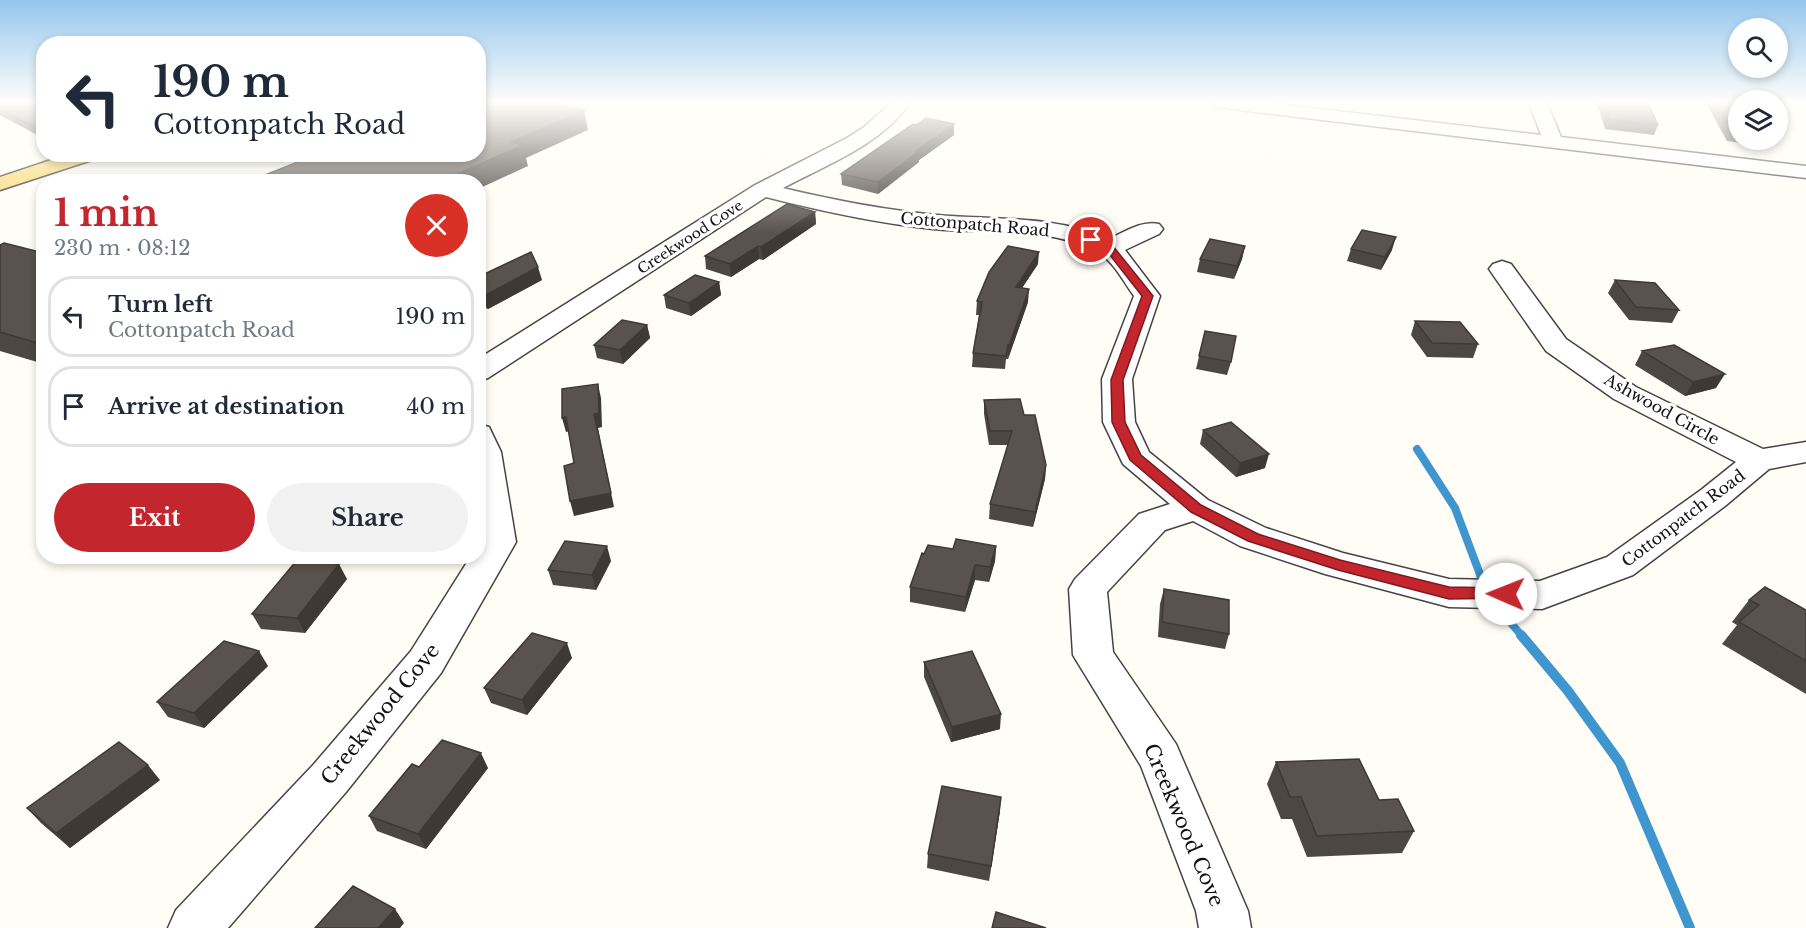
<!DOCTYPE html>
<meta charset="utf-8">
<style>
body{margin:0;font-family:"Libre Baskerville",serif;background:#f2f2f3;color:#1f2937;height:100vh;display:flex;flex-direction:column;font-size:22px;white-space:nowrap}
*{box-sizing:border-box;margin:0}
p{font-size:20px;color:#747a83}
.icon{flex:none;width:33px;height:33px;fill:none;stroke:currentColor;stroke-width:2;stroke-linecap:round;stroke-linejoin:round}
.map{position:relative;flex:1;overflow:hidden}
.side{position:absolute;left:36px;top:174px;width:450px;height:390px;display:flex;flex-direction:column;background:#fff;border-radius:24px;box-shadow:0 3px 9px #0003}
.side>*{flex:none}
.hud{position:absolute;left:36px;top:36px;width:450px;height:126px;border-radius:24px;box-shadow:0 3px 9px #0003;background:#fff;color:#1f2937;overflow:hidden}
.fabs{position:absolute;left:1728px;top:18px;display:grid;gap:12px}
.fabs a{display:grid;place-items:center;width:60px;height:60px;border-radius:50%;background:#fff;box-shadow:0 3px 9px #0003;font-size:30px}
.pin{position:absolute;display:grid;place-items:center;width:51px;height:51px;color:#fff;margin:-26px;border:3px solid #fff;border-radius:50%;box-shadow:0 2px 6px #0007}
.me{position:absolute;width:66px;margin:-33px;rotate:271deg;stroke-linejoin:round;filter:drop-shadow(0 0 4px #0008)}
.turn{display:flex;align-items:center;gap:21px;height:126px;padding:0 18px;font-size:27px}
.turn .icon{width:78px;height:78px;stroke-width:2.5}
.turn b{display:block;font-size:42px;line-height:51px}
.round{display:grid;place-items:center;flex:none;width:63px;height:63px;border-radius:32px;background:#f2f2f3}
.overview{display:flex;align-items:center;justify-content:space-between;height:102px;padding:0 18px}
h1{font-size:36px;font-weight:800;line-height:45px;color:#c4262e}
.action{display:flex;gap:12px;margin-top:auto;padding:12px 18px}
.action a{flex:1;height:69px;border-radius:36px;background:#c4262e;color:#fff;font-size:24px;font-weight:800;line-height:69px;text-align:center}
.action a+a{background:#f2f2f3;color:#1f2937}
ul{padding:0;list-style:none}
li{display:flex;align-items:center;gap:18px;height:81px;margin:0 12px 9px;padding:0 6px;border:3px solid #e0e1e3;border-radius:24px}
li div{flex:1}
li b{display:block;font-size:22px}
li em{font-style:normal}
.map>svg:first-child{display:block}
</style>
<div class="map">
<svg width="1806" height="928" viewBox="0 0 1806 928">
<rect width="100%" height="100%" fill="#fffdf5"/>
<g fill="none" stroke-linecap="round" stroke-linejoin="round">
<path stroke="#3f96cf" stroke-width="8" d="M1417 449 1455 508 1481 577
M1493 602 1522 636"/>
<path stroke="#3f96cf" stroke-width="10" d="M1521 635 1568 691 1620 763 1690 928"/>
<defs>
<path id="minor" d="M891 103H910C881 145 826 165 783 188 833 200 885 210 937 215 995 220 1054 215 1109 239 1124 232 1142 220 1159 224L1163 229 1159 234 1125 250 1160 296 1132 379 1135 422 1149 452 1208 500 1266 528 1343 553 1449 579 1540 581 1607 557 1701 490 1736 462 1614 399 1546 351 1489 269 1493 264 1502 261 1511 264 1566 339 1636 387 1763 449 1806 442V462L1769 469 1725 506 1633 575 1542 609 1449 607 1325 574 1240 546 1193 521 1165 530 1107 592 1113 652 1176 744 1248 911 1251 928H1199L1196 911 1141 766 1073 655 1069 589 1075 579 1139 514 1170 504 1123 464 1103 422 1102 379 1134 296C1123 281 1113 260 1096 251 1046 226 987 234 933 229 877 223 821 211 766 197L488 378 478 381V359L755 185 847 138 864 127Z
M1213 103H1269L1541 135 1529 103H1547L1561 137 1806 166V178L1222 108 1216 107Z
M478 424 489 427 501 452 516 542 441 673 346 792 228 928H168L176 910 314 764 411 651 471 556H478Z"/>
<path id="major" d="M69 154H101L98 158 0 190V177Z"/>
</defs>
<use href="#minor" stroke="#444" stroke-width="3"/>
<use href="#major" stroke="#222" stroke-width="3"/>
<use href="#minor" fill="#fff" fill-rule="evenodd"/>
<use href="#major" fill="#f9d66b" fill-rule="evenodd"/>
</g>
<path fill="#4d4742" d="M0 103 44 108 43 138 0 115Z
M1594 103H1648L1658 125 1654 135 1605 129 1599 110Z
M1706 103H1738V140H1775L1771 147 1727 141Z
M954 135 919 160V162L878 194 842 185 841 174Z
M815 212 816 224 763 260 759 259 731 277 706 269 705 256Z
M0 245 44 253V364L0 351Z
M1245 246 1242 259 1234 279 1197 272 1200 259Z
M1351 249 1392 250 1381 270 1347 261Z
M1038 264 1022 288 1028 302 1008 359H1006L1005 369 972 367 973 353 979 315H976L977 301Z
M478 277 542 280 488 309 478 305Z
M1615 280 1679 310 1672 323 1629 320 1608 293Z
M719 282 721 295 691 316 666 308 664 295Z
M1415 321 1478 344 1473 358 1427 357 1411 335Z
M647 325 650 338 623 364 597 358 594 345Z
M1205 331 1231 362 1227 375 1196 369Z
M1642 351 1716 388 1685 396 1635 365Z
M984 400 1024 415 1046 465 1045 479 1033 527 989 519 990 504 1008 445H989L984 414Z
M1203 430 1265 468 1236 477 1200 444Z
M996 546 995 561 989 582 975 580 965 612 910 602V587L924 554 953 549Z
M611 561 596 590 553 585 548 570Z
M347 579 305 633 261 629 252 614Z
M1164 589 1229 634 1225 649 1158 637 1160 604Z
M1749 600 1806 610V694L1722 644 1737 625 1732 622Z
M572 658 527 715 491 703 484 688Z
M924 662 1000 729 951 742 924 677Z
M268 666 204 728 168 717 157 702Z
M1276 762 1379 800 1414 831 1402 853 1307 857 1292 819H1281L1267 784Z
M419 767 488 768 426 849 377 831 369 816Z
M160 780 70 848 41 823 27 808Z
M1000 811 989 881 927 868 928 854Z"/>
<path fill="#3f3936" d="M584 110 588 130 526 158 528 166 478 189V182H439L511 142Z
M954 124V135L919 160V162L878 194V182L916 151Z
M44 127V138H43L38 129Z
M815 212 816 224 763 260 761 247Z
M1396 237 1392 250 1381 270 1385 257Z
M758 246 759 259 731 277 730 264Z
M1245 246 1242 259 1234 279 1237 266Z
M1039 252 1038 264 1014 300 1016 287Z
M538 267 542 280 488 309 484 296Z
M719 282 721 295 691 316 689 303Z
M1029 289 1028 302 1008 359 1009 346Z
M647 325 650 338 623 364 620 350Z
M1725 374 1716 388 1685 396 1693 382Z
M598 384 601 398 602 427 598 428 614 507 574 516 570 501 594 414Z
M566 417 570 431 566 432 562 418Z
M1269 454 1265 468 1236 477 1240 463Z
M1046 465 1045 479 1033 527 1035 512Z
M607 546 611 561 596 590 592 575Z
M996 546 995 561 989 582 990 567Z
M339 564 347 579 305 633 297 618Z
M975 565V580L965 612 966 597Z
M567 643 572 658 527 715 522 700Z
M259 651 268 666 204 728 194 713Z
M1001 714 1000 729 951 742 952 727Z
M481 753 488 768 426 849 418 834Z
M148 765 160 780 70 848 56 833Z
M1001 797 1000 811 989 881 991 866Z
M395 909 404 923 400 928H378Z"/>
<path fill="#5a524d" stroke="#3f3936" stroke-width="1.5" d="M0 103H35L44 108V127L38 129 0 109Z
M478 103H555L584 110 511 142 523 145 439 182H247L318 154H478Z
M1604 103H1648L1658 125 1610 119Z
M1717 103H1738V132L1732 131Z
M1778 103H1779L1778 125Z
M926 118 954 124 916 151H919L878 182 841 174 913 124 916 125Z
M787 204 815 212 761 247 758 246 730 264 705 256Z
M1362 230 1396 237 1385 257 1351 249Z
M1210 239 1245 246 1237 266 1200 259Z
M4 243 44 253V343L41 344 0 332V245Z
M1008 246 1039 252 1016 287 1029 289 1009 346 1008 345 1006 356 973 353 982 302 977 301 989 272Z
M531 252 538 267 484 296 478 294V277Z
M695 275 719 282 689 303 664 295Z
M1615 280 1655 283 1679 310 1636 307Z
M622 320 647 325 620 350 594 345Z
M1415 321 1460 322 1478 344 1432 343Z
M1205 331 1236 336 1231 362 1199 356Z
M1674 345 1725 374 1693 382 1642 351Z
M598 384 599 413 594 414 611 493 570 501 564 466 574 463 566 417 562 418V389Z
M1020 399 1024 415H1035L1046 465 1035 512 990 504 1012 431H990L984 400Z
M1231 422 1269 454 1240 463 1203 430Z
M956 539 996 546 990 567 975 565 966 597 910 587 922 553 924 554 928 545 953 549Z
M565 541 607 546 592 575 548 570Z
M297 560 339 564 297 618 252 614Z
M1765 587 1806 610V661L1739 622 1759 605 1749 600Z
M1164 589 1229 600V634L1162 622Z
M532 633 567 643 522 700 484 688Z
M224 641 259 651 194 713 157 702Z
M972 651 1001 714 952 727 924 662Z
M442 740 481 753 418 834 369 816 412 764 419 767Z
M119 742 148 765 56 833 27 808Z
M1359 759 1379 800 1398 799 1414 831 1317 836 1301 797H1290L1276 762Z
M942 786 1001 797 991 866 928 854Z
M353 886 395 909 378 928H315Z
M996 912 1046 928H992Z"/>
<linearGradient id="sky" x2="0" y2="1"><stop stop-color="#95c6ee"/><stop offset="0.44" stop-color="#fffefa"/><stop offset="1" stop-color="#fffefa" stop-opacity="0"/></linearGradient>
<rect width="1806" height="233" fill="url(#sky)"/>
<path fill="#c4262e" stroke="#7f191e" stroke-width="1.5" d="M1091 237 1113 246 1153 296 1123 380 1125 422 1141 455 1201 505 1258 534 1340 560 1449 587 1506 588 1511 590 1514 594 1511 598 1449 599 1338 570 1248 541 1191 512 1130 460 1112 422 1111 380 1142 296 1106 250 1087 242V238Z"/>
<g text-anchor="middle" stroke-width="6" stroke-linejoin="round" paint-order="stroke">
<g font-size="14" fill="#111" stroke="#fff">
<text transform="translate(690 237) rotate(-33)" y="5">Creekwood Cove</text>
</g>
<g font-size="16" fill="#111" stroke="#fff">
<text transform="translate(975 224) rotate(5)" y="6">Cottonpatch Road</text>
<text transform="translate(1662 409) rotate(29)" y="6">Ashwood Circle</text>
<text transform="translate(1683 518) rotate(-37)" y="6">Cottonpatch Road</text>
</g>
<g font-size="20" fill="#111" stroke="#fff">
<text transform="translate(380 714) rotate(-51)" y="7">Creekwood Cove</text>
<text transform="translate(1184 825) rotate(67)" y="7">Creekwood Cove</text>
</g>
</g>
</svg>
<div class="fabs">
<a><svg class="icon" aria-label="search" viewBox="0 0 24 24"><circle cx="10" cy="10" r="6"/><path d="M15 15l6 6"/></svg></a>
<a><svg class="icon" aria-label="layers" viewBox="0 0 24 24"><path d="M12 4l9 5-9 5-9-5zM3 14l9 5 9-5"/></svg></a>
</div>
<div class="pin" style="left:1091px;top:240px;background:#d93025"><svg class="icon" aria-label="arrive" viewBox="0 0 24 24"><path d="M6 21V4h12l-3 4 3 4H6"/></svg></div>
<svg class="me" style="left:1506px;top:594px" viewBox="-20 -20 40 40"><circle r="19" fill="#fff"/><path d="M0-13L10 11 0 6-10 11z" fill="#c4262e"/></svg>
<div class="hud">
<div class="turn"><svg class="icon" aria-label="left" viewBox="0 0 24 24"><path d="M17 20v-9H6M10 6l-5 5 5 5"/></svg><div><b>190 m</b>Cottonpatch Road</div></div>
</div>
<section class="side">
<div class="overview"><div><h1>1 min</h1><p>230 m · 08:12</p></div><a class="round" style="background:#d93025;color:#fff"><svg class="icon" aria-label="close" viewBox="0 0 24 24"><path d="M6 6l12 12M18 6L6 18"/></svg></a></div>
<ul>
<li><svg class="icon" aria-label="left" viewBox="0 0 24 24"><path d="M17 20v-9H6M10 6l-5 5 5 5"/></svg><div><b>Turn left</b><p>Cottonpatch Road</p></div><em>190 m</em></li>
<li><svg class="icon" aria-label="arrive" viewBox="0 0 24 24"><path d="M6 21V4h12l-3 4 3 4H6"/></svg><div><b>Arrive at destination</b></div><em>40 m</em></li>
</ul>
<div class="action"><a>Exit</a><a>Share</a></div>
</section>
</div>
